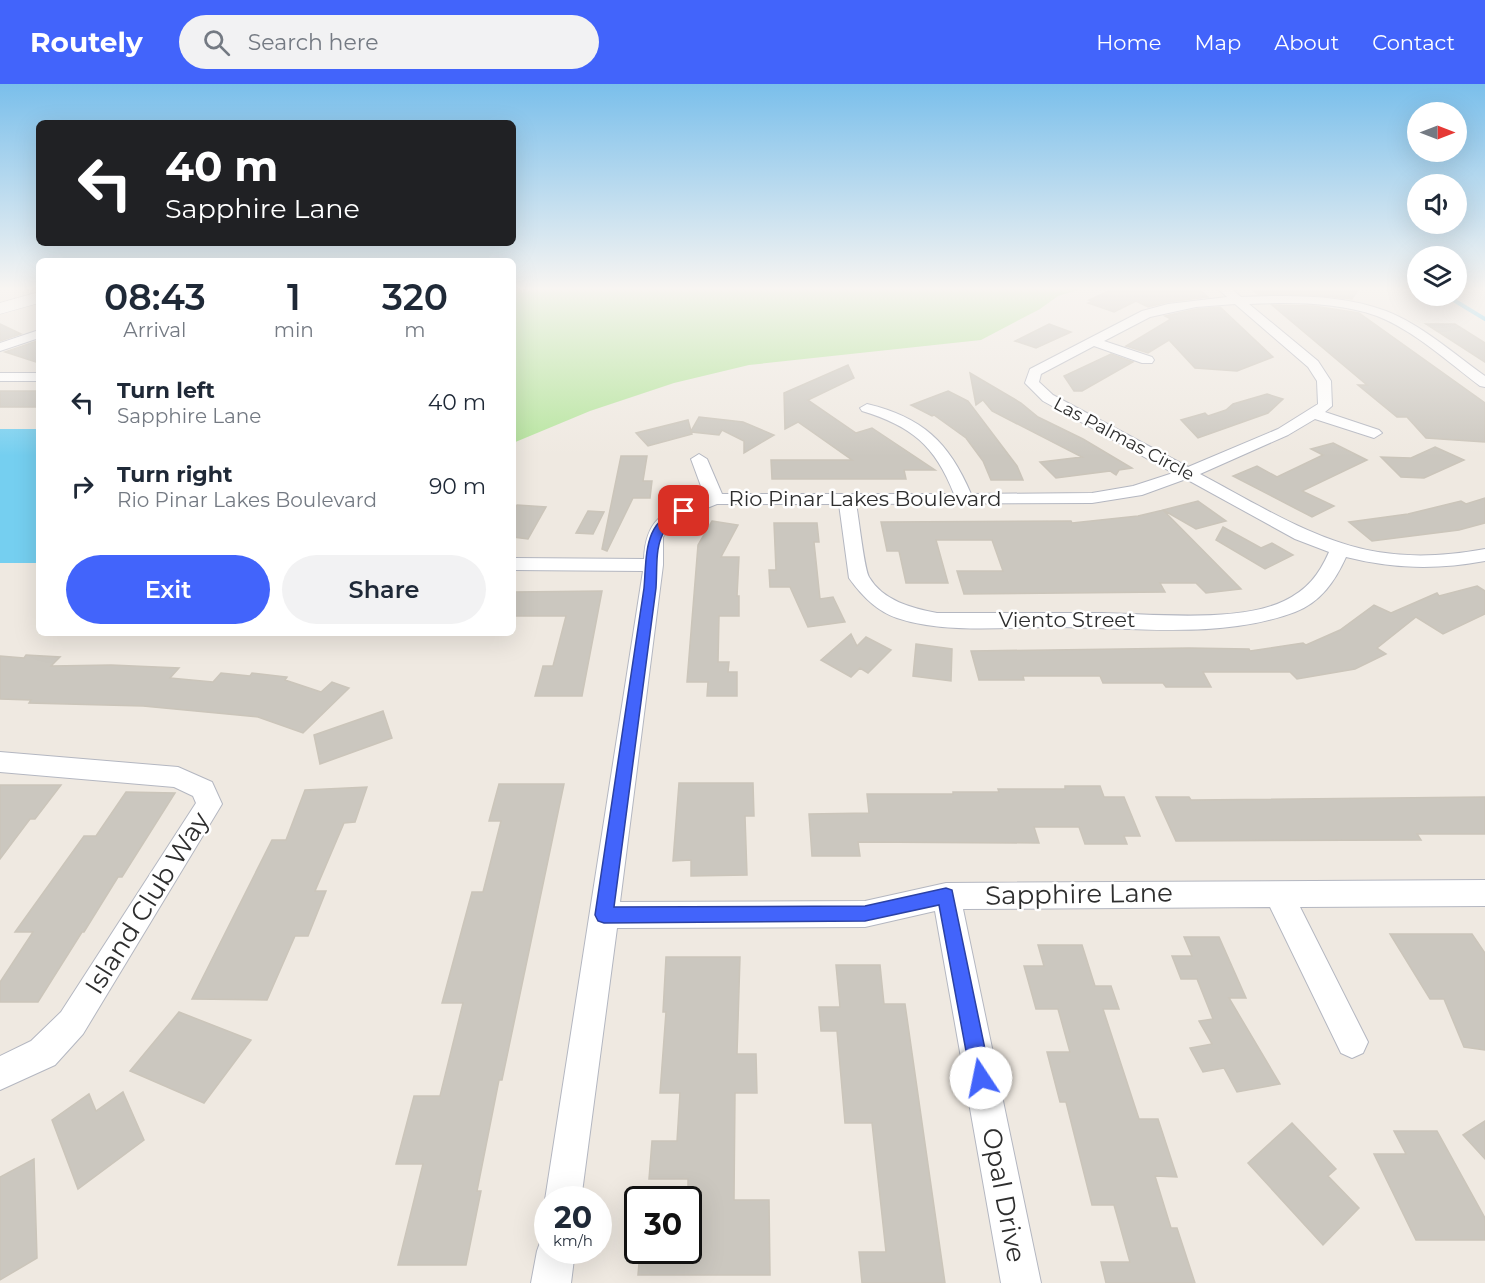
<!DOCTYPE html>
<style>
body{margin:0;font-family:Montserrat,sans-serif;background:#f2f2f3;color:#1f2937;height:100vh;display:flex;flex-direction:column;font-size:22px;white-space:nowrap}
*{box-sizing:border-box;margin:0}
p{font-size:20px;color:#747a83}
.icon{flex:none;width:33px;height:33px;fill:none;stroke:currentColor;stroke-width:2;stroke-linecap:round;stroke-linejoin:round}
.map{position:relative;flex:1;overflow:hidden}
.side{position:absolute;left:36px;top:174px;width:480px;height:378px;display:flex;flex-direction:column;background:#fff;border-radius:9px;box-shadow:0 6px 24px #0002}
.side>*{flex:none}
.hud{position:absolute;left:36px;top:36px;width:480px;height:126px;border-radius:9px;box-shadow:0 6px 24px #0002;background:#202124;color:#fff;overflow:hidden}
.needle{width:39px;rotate:90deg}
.fabs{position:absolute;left:1407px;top:18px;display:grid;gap:12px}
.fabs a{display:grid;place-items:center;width:60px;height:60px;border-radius:50%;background:#fff;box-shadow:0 6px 24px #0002;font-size:30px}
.speed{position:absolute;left:534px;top:1102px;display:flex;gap:12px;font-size:30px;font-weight:700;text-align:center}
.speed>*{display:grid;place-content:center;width:78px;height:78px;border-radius:50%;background:#fff;box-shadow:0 6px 24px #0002;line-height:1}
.speed small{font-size:15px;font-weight:400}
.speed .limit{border:3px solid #111;border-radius:9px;background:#fff;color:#111}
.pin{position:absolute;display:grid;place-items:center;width:51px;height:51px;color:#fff;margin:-26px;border-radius:12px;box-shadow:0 3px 9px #0006}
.me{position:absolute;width:66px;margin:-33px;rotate:349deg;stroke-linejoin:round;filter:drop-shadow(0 0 4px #0008)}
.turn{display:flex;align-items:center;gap:21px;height:126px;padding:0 30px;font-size:27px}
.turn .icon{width:78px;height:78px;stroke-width:2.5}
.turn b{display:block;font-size:42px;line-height:51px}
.eta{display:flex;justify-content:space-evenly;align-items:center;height:102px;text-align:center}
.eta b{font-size:36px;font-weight:600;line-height:42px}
.primary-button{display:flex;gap:12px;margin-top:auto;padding:12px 30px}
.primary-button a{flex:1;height:69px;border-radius:36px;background:#4264fb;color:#fff;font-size:24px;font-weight:600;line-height:69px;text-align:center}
.primary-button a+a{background:#f2f2f3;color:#1f2937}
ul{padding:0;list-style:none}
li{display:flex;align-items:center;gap:18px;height:84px;padding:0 30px}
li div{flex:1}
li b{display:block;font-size:22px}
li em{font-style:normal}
header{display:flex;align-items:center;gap:36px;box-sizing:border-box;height:84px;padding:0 30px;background:#4264fb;color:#fff}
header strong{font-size:28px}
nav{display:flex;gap:33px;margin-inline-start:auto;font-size:21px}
.search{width:420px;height:54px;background:#f2f2f3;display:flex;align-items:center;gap:15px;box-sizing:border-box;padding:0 21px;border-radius:33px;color:#747a83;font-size:22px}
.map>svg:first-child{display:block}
</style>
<header>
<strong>Routely</strong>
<div class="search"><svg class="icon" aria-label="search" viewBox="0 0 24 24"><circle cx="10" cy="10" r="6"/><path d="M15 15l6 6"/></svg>Search here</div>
<nav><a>Home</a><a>Map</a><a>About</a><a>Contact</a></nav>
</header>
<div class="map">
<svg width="1485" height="1199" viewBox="0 0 1485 1199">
<rect width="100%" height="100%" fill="#efe9e1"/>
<path fill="#b6e59e" d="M513 204H1084L1058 212 1040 225 981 256 749 281 674 299 590 327 513 359Z"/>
<path fill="#75cff0" d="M0 345H39V479H0Z"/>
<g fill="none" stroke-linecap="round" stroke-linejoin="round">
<path stroke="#75cff0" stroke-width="4" d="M1447 212 1485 235"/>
</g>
<path fill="#cbc7bf" stroke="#cbc5ba" stroke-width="1.5" d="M1111 204H1198L1208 213 1168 218 1148 223 1136 217 1114 228 1088 219 1093 217 1089 216 1113 205Z
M1250 204H1359L1352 215 1314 211 1258 210Z
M1272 221 1314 222 1359 229 1485 319V358L1426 354 1407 333H1397L1358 301H1367Z
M1220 223 1273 273 1237 287 1195 284 1169 256 1148 269 1126 262 1171 235 1165 232 1196 225Z
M0 240 21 250 0 257Z
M1049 240 1071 248 1036 264 1015 257Z
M1426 240H1455L1485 259V278Z
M37 257 39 279 5 268Z
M1111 270 1133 278 1082 307H1074L1064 292Z
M848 281 854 294 808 316 856 349 872 344 935 386H904L906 395H772L771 376H852L798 338 785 345 784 309Z
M970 289 1021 319 1038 333 1083 355 1132 384 1119 386 1116 391 1110 387 1056 394 1040 378 1082 373 992 327 983 316 976 321Z
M0 307H39V323H0Z
M948 307 968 317 1017 382 1023 396H991L983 377 966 354 934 331 932 332 911 321Z
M1267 310 1283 315 1268 329 1198 354 1181 336 1205 329 1208 332 1226 326 1233 320Z
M699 333 743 338 774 351 744 369V357L722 346 719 351 691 348 692 350 648 362 636 349 688 336 691 347Z
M1333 359 1367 376 1302 407 1334 422 1312 433 1233 392 1257 382 1277 393 1323 371 1311 365Z
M1435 363 1464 376 1424 394 1401 393 1381 373 1411 374Z
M621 372H647L643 397H652L650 414H633L607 467 602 465Z
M1485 414V439L1459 446 1372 457 1349 438 1408 430 1461 417 1466 420Z
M1198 417 1226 437 1196 445 1163 426Z
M517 421 546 423 528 455 513 453V427Z
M1163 426 1241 505 1206 509 1196 499H1160L1165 508 964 510 957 487H1003L992 456H936L948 499H906L899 467H887L881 438 1071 437 1072 439 1138 432Z
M588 427 604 428 593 450 576 449Z
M712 437 738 441 721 473H739L737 512H739V532H719L718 578H729L728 588H737V612H707L708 598H687L698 461Z
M774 439H817L819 458H814L820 515 833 513 845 538 808 543 790 503H770L769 486H776Z
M1223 443 1261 464 1272 459 1293 471 1265 485 1216 456Z
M1477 502 1485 507V530L1443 550 1416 533 1377 564 1386 570 1355 585 1297 595 1290 588H1203L1211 603H1166L1163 599H1103L1100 592H1023L1024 596H979L971 567 1189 564 1249 565 1250 567 1303 559 1306 561 1340 546 1374 521 1391 529 1437 509 1439 512Z
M602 507 582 612H535L543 582H553L566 532H513V508Z
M851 550 857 562 866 553 891 566 868 589 860 584 851 593 821 576Z
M916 560 952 565 951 597 913 592Z
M26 571 60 573 51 582 111 581 179 584 170 594 213 598 221 589 250 592 252 589 287 593 285 596 321 608 332 598 349 604 303 649 258 633 143 622 29 619 31 616 0 615V572L24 574Z
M383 627 392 654 320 680 314 651Z
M679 699H753L754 732H745L747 791 691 792V776L673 777Z
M499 700H564L502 996H499L477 1107H481L466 1181H398L423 1080H396L414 1012H440L463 919H442L472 808H483L501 737H489Z
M0 701H61L35 735H30L0 775Z
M1065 702H1100L1104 713H1124L1140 752H1124L1127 760H1085L1079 743H1034L1039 759 858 758 860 772H812L809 730 869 729 867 710H953V708H999L998 705H1065Z
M367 703 355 738 344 739 315 807H326L308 852H295L267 916 192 915 272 756H286L305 706Z
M126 708 175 709 122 793H118L84 848H82L38 918H0V898L33 848H15L84 752H96Z
M1156 713H1189L1191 716 1485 713V750H1417L1421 756 1176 757Z
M1390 850H1472L1485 869V966L1464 963 1444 915H1430Z
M1184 853H1219L1246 914H1229L1280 1000 1237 1008 1224 984 1203 988 1190 964 1212 960 1199 937 1213 935 1197 895H1181L1172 872H1192Z
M1038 861H1082L1095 902H1111L1119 925H1103L1139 1035H1158L1177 1093 1155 1092 1171 1144H1177L1195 1199H1106L1101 1178H1130L1114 1121H1092L1066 1018H1060L1047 968H1070L1058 925H1036L1024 882H1044Z
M666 873H740L737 970H756L757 1009H735L734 1116H769L770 1191H638L640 1167H688V1095H649L652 1057H677L680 1009H660L666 928H663Z
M836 881H880L884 920H905L945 1199H862L859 1168H886L872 1039H845L837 947H821L819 923H840Z
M179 928 251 956 204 1019 130 987Z
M123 1008 144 1056 78 1105 52 1036 89 1010 96 1027Z
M1485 1037V1075L1463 1051Z
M1292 1039 1336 1085 1328 1092 1359 1124 1323 1161 1248 1079Z
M1394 1047H1437L1485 1134V1156H1416L1374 1070H1406Z
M34 1075 37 1174 0 1196V1093Z"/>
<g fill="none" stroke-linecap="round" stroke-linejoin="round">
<defs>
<path id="street" d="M1217 204H1230L1241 213C1288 211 1341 210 1386 227 1422 241 1454 270 1485 292V303L1480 302C1448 278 1415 247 1377 232 1338 218 1290 218 1249 220L1318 277 1331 297 1332 322 1325 328 1379 346 1382 349 1374 354 1315 335 1288 351 1200 390C1305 446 1361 488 1485 465V477C1437 486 1394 485 1346 473 1335 497 1321 518 1295 528 1221 556 1133 543 1055 543 1006 543 944 550 897 534 878 528 861 511 849 494L839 420H717L675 437 663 453V481L620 818 865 817 946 799 1485 796V822L1300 823 1368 958 1363 969 1352 974 1341 969 1270 823 963 825 1041 1199H1001L935 827 865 843 617 844 581 1116H548V1123L545 1116 643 487 513 486V474L644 475C646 430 668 427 705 413L691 375 699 370 707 375 722 410H954C935 361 911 342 862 327L860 324 867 320C922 333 949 358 971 410L1092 409 1133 402 1173 389 1043 317 1025 299 1030 285 1142 227 1168 220 1227 213ZM1235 220 1308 283 1317 297 1318 320 1278 345 1188 383 1053 311 1039 298 1041 290 1094 262 1142 279H1152L1154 276 1152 273 1104 257 1150 233 1196 223ZM1186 395 1295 455 1329 468C1319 491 1307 506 1284 517 1238 539 1153 530 1102 529 1047 529 992 529 937 529 912 524 883 517 869 493 864 484 859 434 856 420L1092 419 1142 411Z
M39 246V254L0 267V259Z
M0 289H39V297H0Z
M0 668 178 683 212 698 222 720 83 950 55 981 0 1006V972L31 957 61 928 196 719 193 712 174 703 0 688Z
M548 1151V1167H575L571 1199H531L537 1167 542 1153Z"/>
<path id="secondary" d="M39 208V219L0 230V219Z"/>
</defs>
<use href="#street" stroke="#b4b7c1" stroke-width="2"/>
<use href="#secondary" stroke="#b4b7c1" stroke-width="1"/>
<use href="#street" fill="#fff" fill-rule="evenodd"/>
<use href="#secondary" fill="#fff" fill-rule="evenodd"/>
</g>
<linearGradient id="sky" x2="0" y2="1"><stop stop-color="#7abfeb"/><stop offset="0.55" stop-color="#f8f5f2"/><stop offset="1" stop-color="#f8f5f2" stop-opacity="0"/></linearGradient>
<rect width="1485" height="372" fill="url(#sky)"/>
<path fill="#4264fb" stroke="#2b41a3" stroke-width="1.5" d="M684 424 688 425V430C652 443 658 471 656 504L614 823 865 822 946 804 952 806 991 994 988 1001 981 1004 974 1001 971 994 939 821 865 837 604 839 598 837 595 831 644 504C647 469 643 435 684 424Z"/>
<g text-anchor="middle" stroke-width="5" stroke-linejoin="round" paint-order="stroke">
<g font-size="18" fill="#2e2e2e" stroke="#fff">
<text transform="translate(1124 355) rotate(28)" y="6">Las Palmas Circle</text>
</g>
<g font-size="21" fill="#2e2e2e" stroke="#fff">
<text x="865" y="422">Rio Pinar Lakes Boulevard</text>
<text x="1067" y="543">Viento Street</text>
</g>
<g font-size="26" fill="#2e2e2e" stroke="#fff">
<text transform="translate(1079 810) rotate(-1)" y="9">Sapphire Lane</text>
<text transform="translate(147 819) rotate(-58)" y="9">Island Club Way</text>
<text transform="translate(1004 1111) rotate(79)" y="9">Opal Drive</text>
</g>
</g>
</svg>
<div class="fabs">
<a><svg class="needle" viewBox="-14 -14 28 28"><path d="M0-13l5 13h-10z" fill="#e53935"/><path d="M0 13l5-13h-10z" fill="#747a83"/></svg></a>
<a><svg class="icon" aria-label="sound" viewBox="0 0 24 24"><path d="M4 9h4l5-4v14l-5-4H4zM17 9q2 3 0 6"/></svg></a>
<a><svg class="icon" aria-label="layers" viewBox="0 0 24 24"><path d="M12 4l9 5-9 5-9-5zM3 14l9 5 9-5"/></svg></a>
</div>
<div class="speed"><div>20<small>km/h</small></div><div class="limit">30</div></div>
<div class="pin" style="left:684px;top:427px;background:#d93025"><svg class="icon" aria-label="arrive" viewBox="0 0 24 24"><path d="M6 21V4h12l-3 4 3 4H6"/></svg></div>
<svg class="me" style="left:981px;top:994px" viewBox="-20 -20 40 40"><circle r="19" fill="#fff"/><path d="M0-13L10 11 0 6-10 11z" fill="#4264fb"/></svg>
<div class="hud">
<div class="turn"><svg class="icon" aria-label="left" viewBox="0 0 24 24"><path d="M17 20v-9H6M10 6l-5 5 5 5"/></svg><div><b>40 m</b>Sapphire Lane</div></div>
</div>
<section class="side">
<div class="eta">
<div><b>08:43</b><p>Arrival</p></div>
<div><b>1</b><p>min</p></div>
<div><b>320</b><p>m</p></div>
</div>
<ul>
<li><svg class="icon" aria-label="left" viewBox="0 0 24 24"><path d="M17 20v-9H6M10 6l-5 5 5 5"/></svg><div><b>Turn left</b><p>Sapphire Lane</p></div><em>40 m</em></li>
<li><svg class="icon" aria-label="right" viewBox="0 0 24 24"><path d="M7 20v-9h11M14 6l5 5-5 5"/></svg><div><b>Turn right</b><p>Rio Pinar Lakes Boulevard</p></div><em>90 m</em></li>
</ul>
<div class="primary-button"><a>Exit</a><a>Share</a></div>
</section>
</div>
